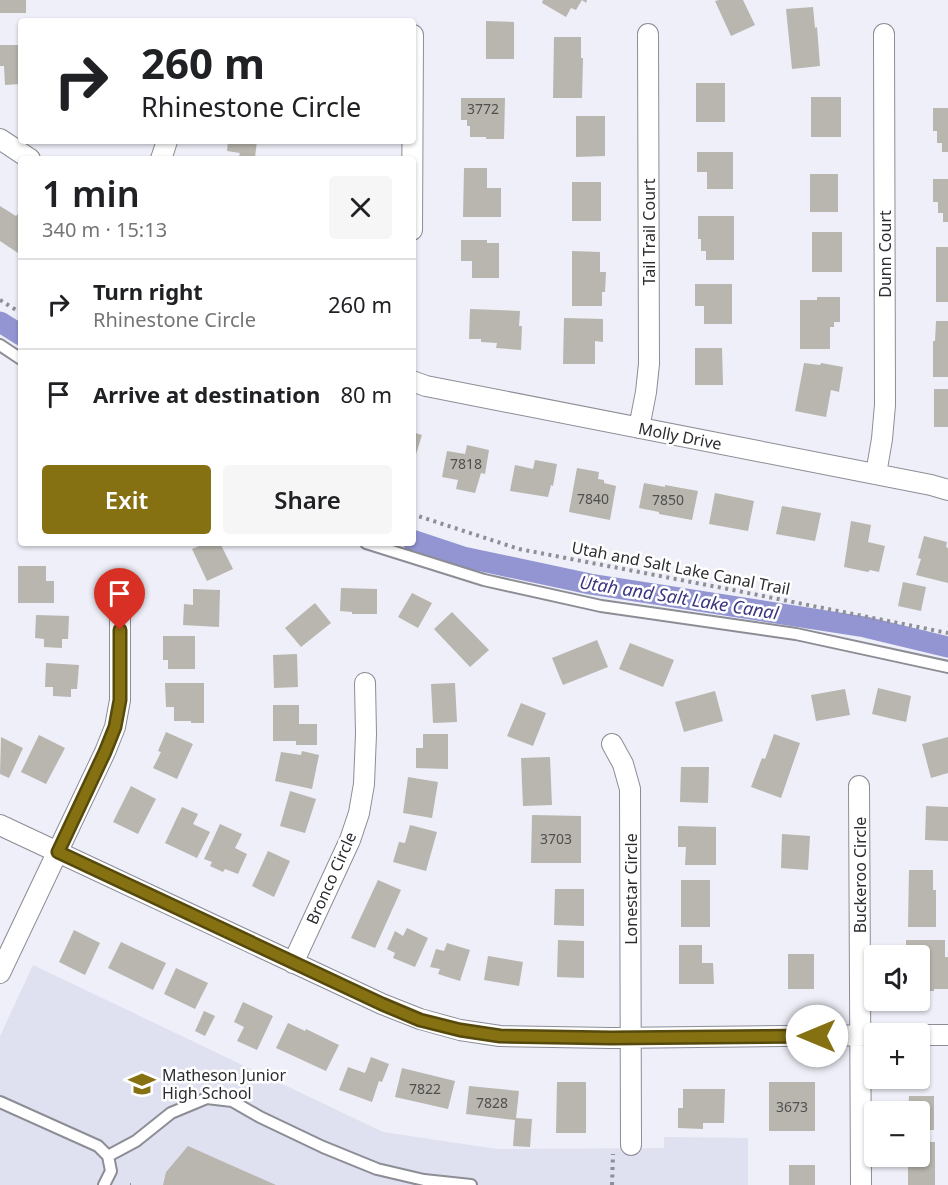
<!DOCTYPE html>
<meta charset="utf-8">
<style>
body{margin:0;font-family:"Noto Sans",sans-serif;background:#f6f6f6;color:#202124;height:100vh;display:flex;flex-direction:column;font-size:22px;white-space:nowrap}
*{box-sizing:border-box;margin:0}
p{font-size:20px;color:#757577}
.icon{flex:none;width:33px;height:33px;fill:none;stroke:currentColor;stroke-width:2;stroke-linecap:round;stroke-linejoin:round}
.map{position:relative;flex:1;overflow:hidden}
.details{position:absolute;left:18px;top:156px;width:398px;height:390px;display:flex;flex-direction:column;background:#fff;border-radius:6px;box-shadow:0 2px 4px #0004}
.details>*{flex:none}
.hud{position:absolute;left:18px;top:18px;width:398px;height:126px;border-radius:6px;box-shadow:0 2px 4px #0004;background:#fff;color:#202124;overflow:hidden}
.fabs{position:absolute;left:864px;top:945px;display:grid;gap:12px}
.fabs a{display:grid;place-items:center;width:66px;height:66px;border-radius:6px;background:#fff;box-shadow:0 2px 4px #0004;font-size:30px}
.pin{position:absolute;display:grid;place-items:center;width:51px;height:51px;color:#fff;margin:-62px -26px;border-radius:50% 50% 50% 0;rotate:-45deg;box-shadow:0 0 6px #0007}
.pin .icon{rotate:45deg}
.me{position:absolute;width:66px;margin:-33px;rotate:270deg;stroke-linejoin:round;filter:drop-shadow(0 0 4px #0008)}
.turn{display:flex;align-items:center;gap:21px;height:126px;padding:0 24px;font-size:27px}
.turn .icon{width:78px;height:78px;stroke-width:2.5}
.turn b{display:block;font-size:42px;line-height:51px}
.round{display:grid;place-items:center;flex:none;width:63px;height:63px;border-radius:6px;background:#f6f6f6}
.overview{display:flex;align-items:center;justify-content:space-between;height:102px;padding:0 24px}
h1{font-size:36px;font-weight:600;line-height:45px}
.button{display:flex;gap:12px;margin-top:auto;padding:12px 24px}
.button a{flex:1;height:69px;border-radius:6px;background:#857112;color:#fff;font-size:24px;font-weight:600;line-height:69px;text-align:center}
.button a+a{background:#f6f6f6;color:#202124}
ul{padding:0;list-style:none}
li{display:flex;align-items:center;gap:18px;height:90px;padding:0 24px;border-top:2px solid #e0e0e0}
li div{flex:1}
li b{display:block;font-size:22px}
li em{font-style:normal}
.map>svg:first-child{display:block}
</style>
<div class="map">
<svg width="948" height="1185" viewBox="0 0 948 1185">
<rect width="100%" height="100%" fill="#eeeff8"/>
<path fill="#dfe1f1" d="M33 965 383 1132 497 1149 664 1148V1137L748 1138V1185H0V1036Z"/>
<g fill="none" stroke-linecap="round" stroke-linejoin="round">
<path stroke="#9295d2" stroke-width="21" d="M0 322 21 335
M412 540 463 557 590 584 865 627 948 647"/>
</g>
<path fill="#b8b6ae" d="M0 0H26V13H0Z
M543 0H587L586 3 582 0 576 10 571 8 566 17 542 3Z
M719 0H743L755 25 731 36 715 1Z
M813 7 815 28 817 27 820 66 792 69 786 9Z
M486 21 514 22V59H486Z
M554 37H581V58H583L582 98H553Z
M0 45H21V84L5 85 4 66H0Z
M696 83H725V122H696Z
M811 97H841V137H811Z
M461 98H505L504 139H486V137H470V126H467V120H461Z
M933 108H948V152H942V143H937V131H933Z
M576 116H605V156L576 157Z
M228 141H257L255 157 239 156 240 153 227 151Z
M697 152H733V189H707V172H697Z
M464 168H487V188H501V217H463Z
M810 174H838V212H810Z
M933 179H948V222H943V213H938V202H933Z
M572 182H601V221H572Z
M0 206 16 216 18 214 21 216V255L0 241Z
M698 216H734V260H706V251H701V239H698Z
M812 232H842V272H812Z
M461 240H487V243H499V278H472V261H461Z
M936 247H948V302H936Z
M572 251 600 252V272H606L605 292H602V306H572Z
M695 284H732V324H704V306H695Z
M817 297H840V322H834V327H830V349H800V300H817Z
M470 309 520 311 519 326H522L521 350 496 348 497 343 481 342V339H469Z
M564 318 603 319V342L595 341V364H563Z
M936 321H948V377H933V341H935Z
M695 348H722L723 385H695Z
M804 363 820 365 821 363 843 367 839 392 831 390 826 417 795 411Z
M934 389H948V427H934Z
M412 432 422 435 413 464H412Z
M467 445 489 450 485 474 481 473 475 493 456 489 458 480 442 477 447 451 465 454Z
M535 460 557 464 553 486 551 485 548 497 510 491 515 465 533 469Z
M577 468 599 472 598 479 604 480V483L616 486 610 520 569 512Z
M644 483 665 487V485L698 491 692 520 659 514V512L639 508Z
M715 493 754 501 748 531 709 524Z
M782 506 821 513 815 541 776 534Z
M851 521 871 525 868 542 885 546 879 572 870 570 868 572 844 567Z
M924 536 947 542 946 547 948 548V583L916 575 921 559 918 558Z
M206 543H220L233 569 207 581 192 549Z
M18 566H46V581H54V603H18Z
M903 582 926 587 921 611 898 606Z
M341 588 377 589V614H352V612L340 611Z
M193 589 220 590 219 627 183 625 184 604 193 605Z
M412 593 432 603 418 628 398 617Z
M315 603 331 623 301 647 285 628Z
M452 612 489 650 470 667 434 629Z
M36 615 69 616 68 639H62V648L44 647V639L35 638Z
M163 636H195V669H168V660H163Z
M597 640 608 667 563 685 552 658Z
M630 643 674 660 663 687 619 669Z
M297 654 298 687 274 688 273 655Z
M46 663 79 665 77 689H71V697L53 696V687H45Z
M165 683H204V723H191V721H174V707H166Z
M455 683 457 722 433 723 431 684Z
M878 688 911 696 906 722 872 714Z
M845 689 850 715 816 721 811 695Z
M715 691 723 721 684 732 675 702Z
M521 703 546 713 533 746 507 736Z
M273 705H299V724H317V745H296V741H273Z
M166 732 193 744 177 779 153 768 161 752 158 751Z
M423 734H448V769L416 768V748H423Z
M774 734 800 743 781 798 751 787 762 758 765 759Z
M39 735 65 748 46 784 21 772Z
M1 737 23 748 9 778 0 774Z
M948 737V773L931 778 922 744Z
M302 751 319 755 312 789 275 781 281 752 301 755Z
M550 757 552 805 523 806 521 758Z
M681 767H709L708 803 680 802Z
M408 777 438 782 432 818 403 813Z
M131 786 156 799 138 834 113 822Z
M290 791 316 799 305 833 280 826Z
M926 806 948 807V841L925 840Z
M182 807 198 814 193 824 210 832 197 858 165 843Z
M532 815 581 816V863H531Z
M220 824 242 834 235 848 247 854 238 874 225 869 223 872 210 866 212 862 204 859Z
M410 825 437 832 426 871 393 862 399 842 405 843Z
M678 826 716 827V865H685L686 847H678Z
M782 834 810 836 808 870 781 868Z
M268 851 290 861 274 897 252 886Z
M909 870H933V890H936V927H908Z
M378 880 401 890 375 948 351 938Z
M681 880H710V927H681Z
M555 889H584V926L554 925Z
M407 928 428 938 415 967 393 958 395 953 387 949 395 931 403 936Z
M74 930 100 943 85 975 59 962Z
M558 940 584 941V978L557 977Z
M906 940H945V957H948V989H934V991H920V956H906Z
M121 942 166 963 153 990 108 968Z
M447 943 470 950 460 981 438 974 440 969 430 967 436 949 444 951Z
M679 945H702V963H713L714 984H679Z
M788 954H814V989H788Z
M488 956 523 962 519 986 484 980Z
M176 968 208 983 195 1009 164 994Z
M243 1002 273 1016 257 1050 237 1041 244 1027 234 1022Z
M204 1011 215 1016 205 1036 195 1031Z
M288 1023 305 1031 306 1029 339 1045 326 1071 276 1048Z
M371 1057 389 1064 382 1082 379 1081 372 1102 339 1090 348 1067 365 1073Z
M402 1068 455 1081 448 1109 395 1097Z
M557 1082H586V1133H556Z
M769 1082H815V1131H769Z
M469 1086 519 1091 516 1118 532 1119 530 1147 513 1146 515 1120 466 1114Z
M683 1089H725L724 1123H703V1129L678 1128V1108H683Z
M909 1096H934V1130H920V1112H908Z
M920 1142H935V1185H908V1156H920Z
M188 1146 276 1185H163L166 1172Z
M789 1165H815V1185H789Z"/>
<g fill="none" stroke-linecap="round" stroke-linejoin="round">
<defs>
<path id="lane" d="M0 345 21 359
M366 543 484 580 601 606 796 634 948 667
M0 1102 98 1146 108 1156 111 1171 104 1185
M108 1156 136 1141 171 1113 207 1098 232 1101 260 1117 323 1147 377 1169 424 1180 471 1185"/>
<path id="street" d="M0 139 30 159
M161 159 167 141
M412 230 413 35
M412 381 426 386 931 485 948 490
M639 428 646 392 649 364 648 34
M876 474 882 439 885 405 884 34
M612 744 623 764 630 789 631 1145
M859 786 861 1185
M0 825 382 1004 420 1019 460 1030 500 1036 611 1038 874 1035
M293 963 350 840 359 813 364 784 366 734 365 683
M0 973 105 752 115 727 120 700V583
M920 1035H948"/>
</defs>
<use href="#lane" stroke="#8c8d95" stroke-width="14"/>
<use href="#street" stroke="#8c8d95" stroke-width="22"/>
<path stroke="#8e8f95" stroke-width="4" stroke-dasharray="3 4.5" stroke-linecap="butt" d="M0 300 21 313
M412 514 519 549 733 590 948 633
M130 1185H131
M612 1185 613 1154"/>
<use href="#lane" stroke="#fff" stroke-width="10"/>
<use href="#street" stroke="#fff" stroke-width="20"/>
</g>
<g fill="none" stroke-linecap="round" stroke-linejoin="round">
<defs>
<path id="route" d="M120 630V700L115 727 105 752 58 852 382 1004 420 1020 460 1030 500 1036 611 1038 817 1036"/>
</defs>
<use href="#route" stroke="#56490c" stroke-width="15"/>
<use href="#route" stroke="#857112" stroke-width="10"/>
</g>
<defs>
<symbol id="school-bare" viewBox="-9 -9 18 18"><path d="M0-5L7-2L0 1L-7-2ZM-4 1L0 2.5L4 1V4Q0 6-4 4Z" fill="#857112" stroke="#fff" stroke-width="2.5" paint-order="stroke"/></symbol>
</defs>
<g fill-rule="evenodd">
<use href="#school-bare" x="123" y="1065" width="38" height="38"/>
</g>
<g text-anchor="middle" stroke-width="5" stroke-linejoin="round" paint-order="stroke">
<g font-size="14" fill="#504f50">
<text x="483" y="114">3772</text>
<text x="466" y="469">7818</text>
<text x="593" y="504">7840</text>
<text x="668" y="505">7850</text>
<text x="556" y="844">3703</text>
<text x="425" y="1094">7822</text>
<text x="492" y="1108">7828</text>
<text x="792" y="1112">3673</text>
</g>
<g font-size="16" fill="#2d2d31" stroke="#fff">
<text transform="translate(649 232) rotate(-90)" y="6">Tail Trail Court</text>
<text transform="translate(885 254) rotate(-90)" y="6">Dunn Court</text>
<text transform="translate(680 436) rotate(11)" y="6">Molly Drive</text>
<text transform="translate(681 568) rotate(11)" y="6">Utah and Salt Lake Canal Trail</text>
<text transform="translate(860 875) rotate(-90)" y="6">Buckeroo Circle</text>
<text transform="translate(331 878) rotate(-66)" y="6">Bronco Circle</text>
<text transform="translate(631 889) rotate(-90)" y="6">Lonestar Circle</text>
</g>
<g font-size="16" fill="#2d2d31" stroke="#fff" text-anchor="start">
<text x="162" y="1081">Matheson Junior<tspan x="162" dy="18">High School</tspan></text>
</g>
<g font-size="18" font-style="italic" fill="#3a367f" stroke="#fff">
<text transform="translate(679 598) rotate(9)" y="6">Utah and Salt Lake Canal</text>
</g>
</g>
</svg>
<div class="fabs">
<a><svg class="icon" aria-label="sound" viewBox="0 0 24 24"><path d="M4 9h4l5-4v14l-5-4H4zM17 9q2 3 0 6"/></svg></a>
<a>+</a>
<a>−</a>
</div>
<div class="pin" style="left:120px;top:630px;background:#d93025"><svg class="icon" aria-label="arrive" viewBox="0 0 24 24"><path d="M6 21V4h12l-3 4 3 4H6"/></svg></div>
<svg class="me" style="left:817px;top:1036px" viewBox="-20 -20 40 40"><circle r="19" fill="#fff"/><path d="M0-13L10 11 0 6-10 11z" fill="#857112"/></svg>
<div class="hud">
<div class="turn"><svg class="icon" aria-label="right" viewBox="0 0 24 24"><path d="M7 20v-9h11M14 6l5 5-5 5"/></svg><div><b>260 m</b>Rhinestone Circle</div></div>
</div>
<section class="details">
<div class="overview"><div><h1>1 min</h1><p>340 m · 15:13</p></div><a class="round"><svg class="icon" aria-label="close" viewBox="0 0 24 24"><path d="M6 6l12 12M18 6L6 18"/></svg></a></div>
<ul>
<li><svg class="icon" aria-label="right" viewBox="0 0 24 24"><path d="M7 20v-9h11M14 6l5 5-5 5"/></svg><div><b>Turn right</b><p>Rhinestone Circle</p></div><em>260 m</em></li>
<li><svg class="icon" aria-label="arrive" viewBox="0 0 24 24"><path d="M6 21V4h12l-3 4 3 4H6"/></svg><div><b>Arrive at destination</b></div><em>80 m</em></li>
</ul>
<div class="button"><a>Exit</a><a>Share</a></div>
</section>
</div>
